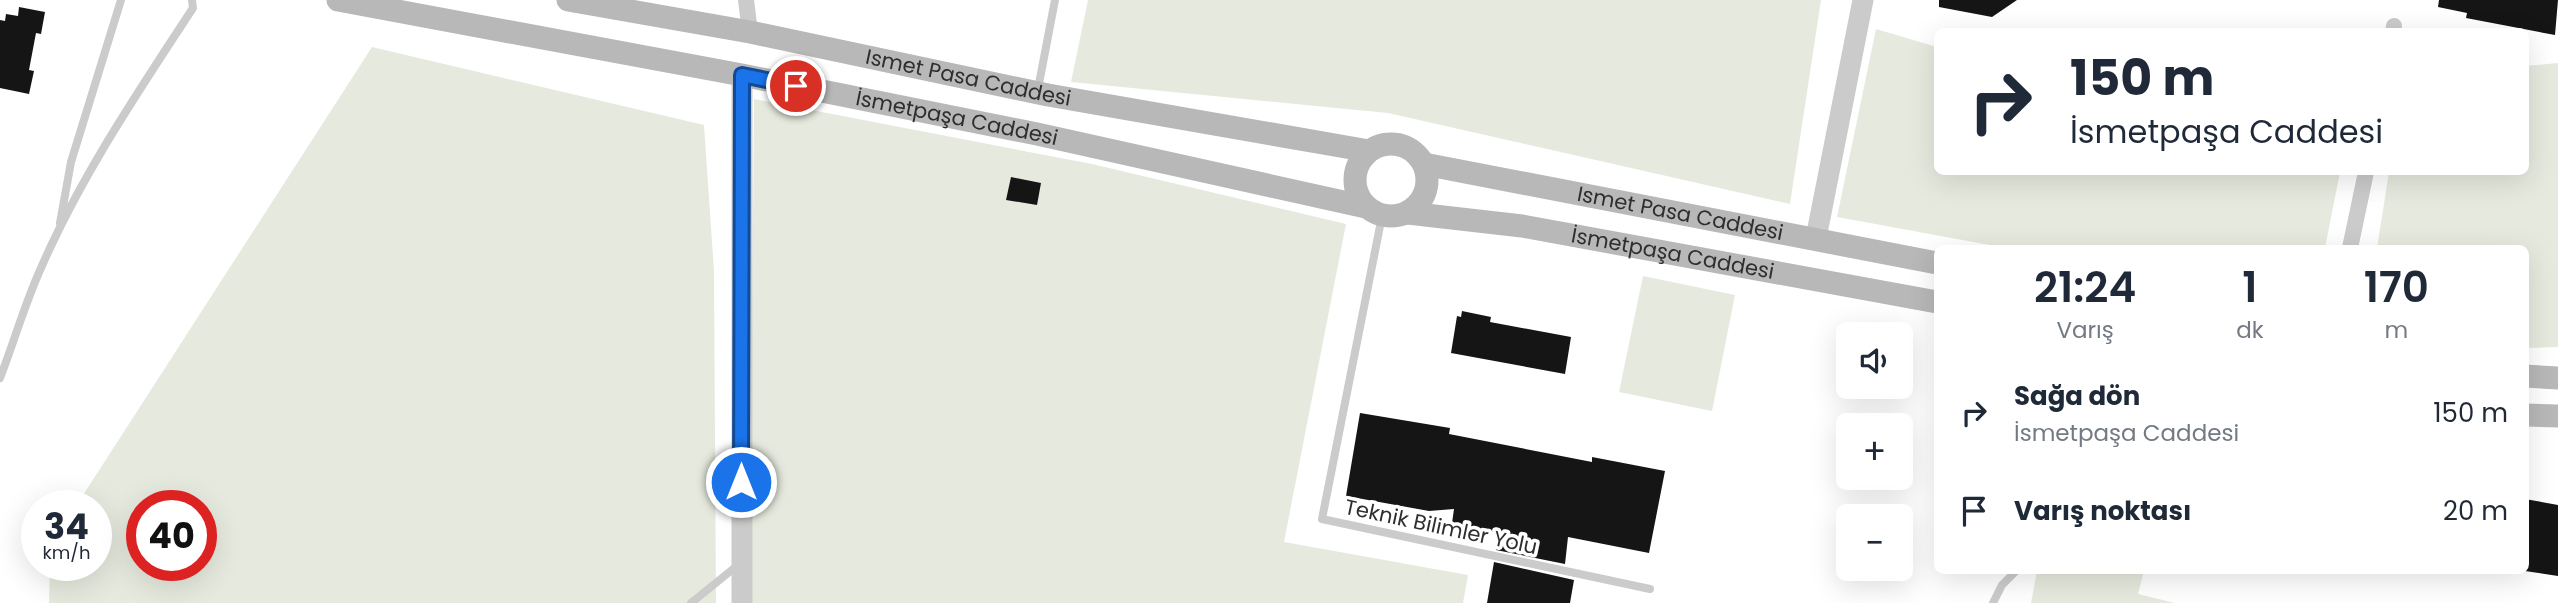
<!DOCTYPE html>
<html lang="tr">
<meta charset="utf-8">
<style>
body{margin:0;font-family:Poppins,sans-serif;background:#f6f6f7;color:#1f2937;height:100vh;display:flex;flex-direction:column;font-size:26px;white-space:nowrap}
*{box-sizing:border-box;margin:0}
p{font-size:23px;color:#747a83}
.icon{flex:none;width:38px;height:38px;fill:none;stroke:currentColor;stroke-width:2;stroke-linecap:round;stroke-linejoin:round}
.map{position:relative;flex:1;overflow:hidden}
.sheet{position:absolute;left:1934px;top:245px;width:595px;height:329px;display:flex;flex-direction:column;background:#fff;border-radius:10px;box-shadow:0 7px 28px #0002}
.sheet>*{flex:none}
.top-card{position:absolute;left:1934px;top:28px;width:595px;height:147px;border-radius:10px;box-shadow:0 7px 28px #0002;background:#fff;color:#1f2937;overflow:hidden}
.controls{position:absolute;left:1836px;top:322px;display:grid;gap:14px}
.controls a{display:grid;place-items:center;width:77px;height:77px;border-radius:10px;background:#fff;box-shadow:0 7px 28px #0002;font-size:35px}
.speed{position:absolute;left:21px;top:490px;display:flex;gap:14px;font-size:35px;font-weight:700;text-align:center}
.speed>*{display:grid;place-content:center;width:91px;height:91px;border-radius:50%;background:#fff;box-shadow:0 7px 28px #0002;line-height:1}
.speed small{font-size:18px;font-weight:400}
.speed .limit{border:10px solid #d22;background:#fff;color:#111}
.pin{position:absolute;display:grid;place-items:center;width:60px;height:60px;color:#fff;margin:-30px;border:4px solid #fff;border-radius:50%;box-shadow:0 2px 7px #0007}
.me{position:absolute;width:77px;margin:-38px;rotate:0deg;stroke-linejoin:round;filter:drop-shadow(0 0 5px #0008)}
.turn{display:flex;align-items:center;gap:24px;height:147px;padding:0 21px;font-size:32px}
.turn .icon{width:91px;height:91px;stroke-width:2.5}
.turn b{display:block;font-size:49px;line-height:60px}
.eta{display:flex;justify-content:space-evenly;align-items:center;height:119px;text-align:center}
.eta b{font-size:42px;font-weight:600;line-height:49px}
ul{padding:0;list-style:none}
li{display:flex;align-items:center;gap:21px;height:98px;padding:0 21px}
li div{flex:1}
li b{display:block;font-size:26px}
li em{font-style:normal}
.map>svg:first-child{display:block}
</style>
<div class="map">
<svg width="2558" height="603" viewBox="0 0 2558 603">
<rect width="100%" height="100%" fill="#fff"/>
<path fill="#e6eade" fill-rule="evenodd" d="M1088 0H1821L1790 204 1388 113 1071 82Z
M1876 29 1937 47V172H2340L2325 248H2006L1837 217Z
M372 47 704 125 714 271 716 603H49L50 565H96V506H76ZM142 506H201V565H142Z
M2558 63V347L2525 348V248H2377L2389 172H2525V66Z
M754 99 1092 164 1346 224 1284 542 1468 575 1463 603H750Z
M1643 276 1735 295 1712 411 1619 392Z
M2037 571H2144L2138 594 2175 603H2031Z"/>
<path fill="#151515" d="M1939 0H2017L1992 17 1939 7Z
M2439 0H2558L2555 35 2466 18 2467 13 2438 7Z
M19 7 45 12 41 34 36 33 29 70 34 71 29 94 0 88V20L5 21 6 14 18 16Z
M1011 177 1041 183 1037 205 1006 200Z
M1462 311 1491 317 1490 322 1571 337 1565 374 1451 353 1457 316 1461 317Z
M1360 413 1450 428 1449 434 1592 462V457L1665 471 1649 553 1568 537 1565 564 1496 550 1499 533 1452 523 1454 509 1429 511 1346 496Z
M2525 499 2558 505V576L2525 571Z
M1494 562 1574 580 1570 603H1487Z"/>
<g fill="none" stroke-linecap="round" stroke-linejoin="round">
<path stroke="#cbcbcb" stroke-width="8" d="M1038 89 1055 0
M1382 216 1322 519 1650 589
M60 223 71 162 121 0
M0 378C14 342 25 303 41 268 81 176 138 92 193 8L192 0
M691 603 738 565
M1993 603 2002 585 2017 570"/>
<path stroke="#cbcbcb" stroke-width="16" d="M746 0 750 32
M2393 32 2394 26
M2350 248 2366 172"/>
<path stroke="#cbcbcb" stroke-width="21" d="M1816 238 1863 0
M742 603V75"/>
<g stroke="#b8b8b8" stroke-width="23">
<path id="s1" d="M338 0 742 75 1037 134 1366 207"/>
<path id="s2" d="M568 0 750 32 1048 95 1369 151"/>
<circle cx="1391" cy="180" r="36"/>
<path id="s3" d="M1424 164 1937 263"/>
<path id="s4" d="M1408 213 1522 226 1937 302"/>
<path d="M2525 376 2558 378"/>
<path d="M2525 415 2558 416"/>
</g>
</g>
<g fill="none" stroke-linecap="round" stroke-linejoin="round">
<defs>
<path id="route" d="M741 482 742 75 796 86"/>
</defs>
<use href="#route" stroke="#114b97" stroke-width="18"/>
<use href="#route" stroke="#1a73e8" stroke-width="12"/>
</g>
<g text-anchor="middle" stroke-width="7" stroke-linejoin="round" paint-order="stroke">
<g font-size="21" fill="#2e2e2e" stroke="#fff">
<text dy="7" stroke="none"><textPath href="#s2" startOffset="408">Ismet Pasa Caddesi</textPath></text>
<text dy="7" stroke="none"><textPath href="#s1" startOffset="630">İsmetpaşa Caddesi</textPath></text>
<text dy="7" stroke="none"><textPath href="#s3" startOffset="261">Ismet Pasa Caddesi</textPath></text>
<text dy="7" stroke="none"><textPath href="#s4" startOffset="268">İsmetpaşa Caddesi</textPath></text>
<text transform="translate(1441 527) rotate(12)" y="7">Teknik Bilimler Yolu</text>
</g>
</g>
</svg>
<div class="controls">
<a><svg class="icon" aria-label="sound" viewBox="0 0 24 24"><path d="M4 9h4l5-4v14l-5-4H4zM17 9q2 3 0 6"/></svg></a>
<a>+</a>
<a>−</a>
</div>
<div class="speed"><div>34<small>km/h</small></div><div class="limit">40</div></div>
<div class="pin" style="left:796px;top:86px;background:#d93025"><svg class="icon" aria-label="arrive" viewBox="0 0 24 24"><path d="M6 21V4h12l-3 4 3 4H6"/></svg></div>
<svg class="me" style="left:741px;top:482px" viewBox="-20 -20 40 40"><circle r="17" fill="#1a73e8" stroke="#fff" stroke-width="3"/><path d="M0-11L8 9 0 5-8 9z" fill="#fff"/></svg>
<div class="top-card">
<div class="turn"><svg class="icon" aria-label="right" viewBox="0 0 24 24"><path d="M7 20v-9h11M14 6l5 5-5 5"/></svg><div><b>150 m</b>İsmetpaşa Caddesi</div></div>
</div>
<section class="sheet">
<div class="eta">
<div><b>21:24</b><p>Varış</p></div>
<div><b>1</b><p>dk</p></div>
<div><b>170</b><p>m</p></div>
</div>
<ul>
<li><svg class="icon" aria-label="right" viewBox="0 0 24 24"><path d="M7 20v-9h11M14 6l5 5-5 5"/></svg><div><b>Sağa dön</b><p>İsmetpaşa Caddesi</p></div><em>150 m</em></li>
<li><svg class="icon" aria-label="arrive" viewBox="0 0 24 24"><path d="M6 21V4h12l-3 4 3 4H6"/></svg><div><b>Varış noktası</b></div><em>20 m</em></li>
</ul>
</section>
</div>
